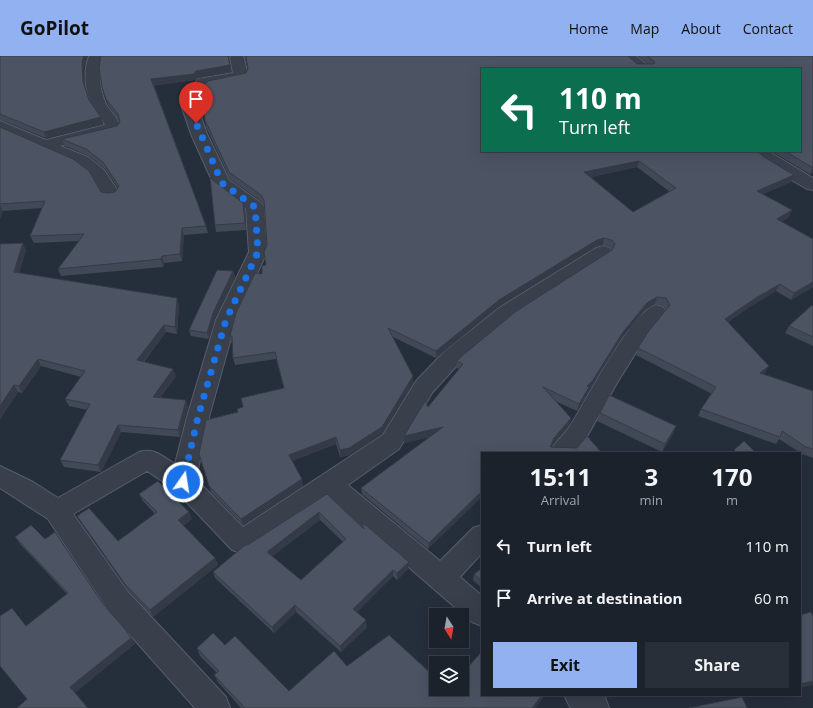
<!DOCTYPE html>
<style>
body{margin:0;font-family:"Open Sans",sans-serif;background:#292f38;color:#f1f3f6;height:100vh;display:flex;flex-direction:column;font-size:15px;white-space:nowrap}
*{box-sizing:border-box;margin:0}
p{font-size:13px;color:#a0a4a9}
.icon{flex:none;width:22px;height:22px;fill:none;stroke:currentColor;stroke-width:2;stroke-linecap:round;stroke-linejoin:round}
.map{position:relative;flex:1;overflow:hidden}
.drawer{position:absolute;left:481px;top:396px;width:320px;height:244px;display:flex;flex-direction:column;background:#1c222c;border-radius:0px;box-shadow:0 4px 16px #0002,0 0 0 1px #3a3f48}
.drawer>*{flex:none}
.hud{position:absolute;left:481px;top:12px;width:320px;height:84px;border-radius:0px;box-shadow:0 4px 16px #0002,0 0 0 1px #3a3f48;background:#0b6e4f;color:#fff;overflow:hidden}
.needle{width:26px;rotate:169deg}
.buttons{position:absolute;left:429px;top:552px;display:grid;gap:8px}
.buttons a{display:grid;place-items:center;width:40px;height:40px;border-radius:0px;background:#1c222c;box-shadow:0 4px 16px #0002,0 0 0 1px #3a3f48;font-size:20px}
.pin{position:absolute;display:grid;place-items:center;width:34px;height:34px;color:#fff;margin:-41px -17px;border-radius:50% 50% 50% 0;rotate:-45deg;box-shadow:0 0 4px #0007}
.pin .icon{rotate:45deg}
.me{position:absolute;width:44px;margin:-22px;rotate:13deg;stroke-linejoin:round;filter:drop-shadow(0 0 3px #0008)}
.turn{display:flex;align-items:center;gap:14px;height:84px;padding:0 12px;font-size:18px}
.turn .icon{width:52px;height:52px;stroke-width:2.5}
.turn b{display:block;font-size:28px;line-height:34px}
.eta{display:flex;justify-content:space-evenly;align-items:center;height:68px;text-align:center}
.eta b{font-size:24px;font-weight:700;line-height:28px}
.button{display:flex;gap:8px;margin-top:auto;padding:8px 12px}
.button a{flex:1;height:46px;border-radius:0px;background:#91b1f0;color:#111;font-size:16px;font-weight:700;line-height:46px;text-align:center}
.button a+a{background:#292f38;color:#f1f3f6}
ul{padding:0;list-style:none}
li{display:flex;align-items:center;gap:12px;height:52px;padding:0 12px}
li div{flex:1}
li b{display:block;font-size:15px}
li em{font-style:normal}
header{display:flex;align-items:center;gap:24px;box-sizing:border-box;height:56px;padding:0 20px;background:#91b1f0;color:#111}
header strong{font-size:19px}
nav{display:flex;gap:22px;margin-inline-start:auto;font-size:14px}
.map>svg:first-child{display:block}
</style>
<header>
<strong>GoPilot</strong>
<nav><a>Home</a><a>Map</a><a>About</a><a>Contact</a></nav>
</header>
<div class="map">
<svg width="813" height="652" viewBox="0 0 813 652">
<rect width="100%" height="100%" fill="#252e3b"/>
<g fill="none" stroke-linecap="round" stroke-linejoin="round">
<defs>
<path id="minor" d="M89 0H103C97 15 100 36 107 50 112 58 119 63 121 72L119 75 60 90 88 101 104 114 120 138 117 142 111 143 105 142 92 121 76 109 0 76V65L46 84 105 69C102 62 96 57 92 50 85 36 83 15 89 0Z
M231 0H243L244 2 248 20 246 23 208 30 196 46 207 78 229 124 261 147 264 151 267 196 236 264 209 361 196 423 243 471 383 379 416 325 444 296 499 252 596 192 603 190 610 192 612 196 610 200 513 262 460 306 432 337 399 393 348 429 440 505 473 472 482 469V497L460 521 482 540V570L472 566 329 442 250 494 241 497 232 494 174 433 147 415 73 458 128 536 226 641 230 652H195L108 554 48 463 0 432V410L33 426 58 442 139 396C154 391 163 401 175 408L187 361 216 264 249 196 246 153 216 131 213 127 191 78 180 46 198 23 233 17 230 2Z
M620 0H636L652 13H636Z
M749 95H768L813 122V134L807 133 762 107Z
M656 249 663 251 666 256 645 282 617 327 585 384 575 397H549C554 387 563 380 570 370 586 345 631 256 656 249Z
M564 639H602L605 641 609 652H571L569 649Z"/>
</defs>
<use href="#minor" stroke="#575e6a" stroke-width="2"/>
<use href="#minor" fill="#39404c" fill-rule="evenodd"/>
</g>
<path fill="#414856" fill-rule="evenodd" d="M0 0H87L84 12 85 32 89 44 103 68 46 82 1 64H0Z
M229 0V2L231 16 198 22 195 24 154 29 206 170 208 177 184 179 182 205 164 207 163 211 61 220 58 213 79 185 34 187 30 180 42 152 3 155 0 163V71L101 136 108 137 115 136 118 132 105 113 89 100 65 90 62 83 117 70 120 66 108 49 102 31Z
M244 0H628L637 8H648L638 0H813V117L810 118 771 95H800V13H482L757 95 791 126 763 138 789 161 781 166 813 231 791 244 776 235 751 250 728 266 765 317 764 318 813 335V402L802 398 779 383 776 388 698 360 701 353 712 338 636 299 638 292 666 254 663 250 655 248 645 254 621 283 591 331 588 335 587 338 577 355 555 345 571 362 569 369 552 389 551 391 602 397H482L428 493 362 438 361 432 430 381 404 387V380L459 313 456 312 457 305 612 194 610 191 603 189 595 191 498 251 436 302 393 281 413 327 382 378 350 399 340 401 336 388 292 405 303 430 243 469 211 436 199 398 243 351 284 332 276 303 235 309 233 302 232 287H231L230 280 266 209 267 189 265 150 262 146 230 123 206 71 205 64 246 17 248 14 245 2ZM637 111 670 136 633 156 591 121Z
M214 125 245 154 246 174 216 176 215 169Z
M0 188 26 194 19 217 179 249 177 278 166 276 144 306 176 320 160 342 186 344 188 351 180 381 121 376 101 416 64 411 60 404 87 354 69 350 65 343 81 321 41 310 22 337 18 336 0 363Z
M233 215 235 222 215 263 209 283 191 280 189 274Z
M813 250V290L785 277 789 270Z
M600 357 673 378 662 396 597 365Z
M139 438 192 463 183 470 215 502 218 509 153 561 129 535 82 468 77 460 118 485 155 458 143 445Z
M327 438 363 471 362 466 408 513 397 524 393 520 357 556 367 571 341 596 296 556 274 577 215 522 213 516 249 488ZM320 464 343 486 301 524 272 500Z
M15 481 103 548 135 588 27 643 26 570 67 538 20 488Z
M482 512V532L473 524 474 518Z
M225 589 289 635 347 610 436 633 545 639 535 652H241L218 626 214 619 217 617 200 600 197 592Z"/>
<path fill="#353b46" d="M84 0H87L84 12 85 32 83 26 82 6Z
M230 9 231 16 198 22 195 24 153 30 151 23Z
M101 61 103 68 46 82 44 76Z
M639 105 637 111 583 123 584 116Z
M813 111V117L810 118Z
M794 119 791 126 754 142 757 135Z
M243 147 245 154 246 174 245 167Z
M0 149 3 155 0 163Z
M792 154 789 161 774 170 777 163Z
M182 172 184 179 182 205 180 198Z
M604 182 603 189 595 191 498 251 436 302V295L499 244 597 184Z
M23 187 26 194 17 223 14 216Z
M162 200 164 207 163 211 161 203Z
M233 215 235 222 215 263 209 283 207 277 213 257Z
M813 226V231L791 244 794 237Z
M780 228 776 235 751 250 723 270 725 263 754 243Z
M657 241 655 248 645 254 621 283 591 331 588 335 587 338 577 355 579 348 587 330 623 276 647 247Z
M177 242 179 249 177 278 175 271Z
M164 269 166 276 139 311 137 304Z
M38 303 41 310 22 337 19 330Z
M769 310 765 317 757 324 760 317Z
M173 313 176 320 156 348 153 341Z
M413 320V327L382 378 350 399 340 401V394Z
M14 329 18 336 0 363V350Z
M186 344 188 351 180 381 178 374Z
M571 362 569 369 552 389 549 397 550 391 554 382Z
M118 369 121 376 101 416 98 409Z
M676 370 673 378 662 396 665 388Z
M443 371 442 378 404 387V380Z
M336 381V388L290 406 289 399Z
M302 423 303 430 243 469 241 463Z
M482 435V441L428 493 429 487Z
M189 456 192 463 180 472 178 464Z
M319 456 320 464 269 503 267 496Z
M215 502 218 509 153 561 150 554Z
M409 506 408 513 397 524V517Z
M393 514V520L353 560V553Z
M295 549 296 556 274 577 272 571Z
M366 564 367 571 341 596 340 590Z
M131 582 135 588 75 637 70 631Z
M813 625V629L800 632V628Z
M542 639H545L535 652H532Z"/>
<path fill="#4c5464" stroke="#353b46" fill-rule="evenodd" d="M0 0H84L82 6 83 26 89 44 101 61 44 76 0 58Z
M101 0H228L230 9 196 15 194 18 151 23 206 170 182 172 180 198 162 200 161 203 58 213 84 178 30 180 45 145 0 148V71L73 103 89 115 101 136 108 137 115 136 119 130 103 106 86 93 62 83 117 70 120 66 118 58 106 43 102 31 99 12Z
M246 0H628L637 8H654L655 6 647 0H813V112L785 95H800V13H482V95H757L764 101 794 119 757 135 792 154 777 163 813 183V226L794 237 780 228 754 243 725 263 769 310 760 317 813 335V393L806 391 782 375 780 381 701 353 716 331 638 292 648 276 670 249 666 242 657 241 647 247 623 276 593 324 587 330 589 331 579 348 543 331 571 362 554 382 550 391 577 392 587 380 602 397H482V435L429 487 361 432 443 371 404 380 425 345 428 351 463 308 457 305 462 300 515 256 612 194 615 188 612 184 604 182 597 184 499 244 436 295 388 272 413 320 382 371 349 392 340 394 336 381 289 399 302 423 241 463 209 430 199 398 206 364 238 356 237 353 243 351 241 342 284 332 275 296 233 302 232 280H230L236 257 255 217 262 218V210L266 209 264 196 267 189 264 144 261 139 229 116 205 64 202 32 208 25 246 17 248 13ZM639 105 676 132 633 156 584 116Z
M210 121 214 125 243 147 245 167 215 169Z
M23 187 14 216 177 242 175 271 164 269 137 304 173 313 153 341 186 344 178 374 118 369 98 409 60 404 90 348 65 343 85 315 38 303 19 330 14 329 0 350V188Z
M217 214 233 215 213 257 207 277 189 274Z
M812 249 813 250V281L789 270Z
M609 339 676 370 665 388 600 357Z
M744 385 756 397H736L734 394Z
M158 425 189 456 178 464 215 502 150 554 125 528 77 460 89 452 118 485 157 456 139 438Z
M327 438 364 473 362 466 409 506 397 517 393 514 353 553 366 564 340 590 295 549 272 571 213 516 244 490 249 488ZM319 456 346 483 301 524 267 496Z
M31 469 45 483 55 476 103 548 125 573 131 582 70 631 88 652H17L27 643 0 610V560L12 552 26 570 68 537 15 481Z
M482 512V525L474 518Z
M811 556 813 560V625L800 628V559Z
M213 577 225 589 235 580 289 635 334 595 347 610 389 579 436 622V633H462V618L482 595V639H542L532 652H245L214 619 219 615 197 592Z
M742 641 747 652H689Z"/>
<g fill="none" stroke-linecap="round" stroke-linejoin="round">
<path stroke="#1a73e8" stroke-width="7" stroke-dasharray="0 12.6" d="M183 426 198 361 226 264 258 196 255 151 222 127 196 67"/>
</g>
</svg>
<div class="buttons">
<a><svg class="needle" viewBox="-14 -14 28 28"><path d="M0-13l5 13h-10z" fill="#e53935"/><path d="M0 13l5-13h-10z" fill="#a0a4a9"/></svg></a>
<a><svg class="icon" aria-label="layers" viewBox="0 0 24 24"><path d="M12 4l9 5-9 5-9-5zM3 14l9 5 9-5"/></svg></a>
</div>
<div class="pin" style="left:196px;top:67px;background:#d93025"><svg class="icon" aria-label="arrive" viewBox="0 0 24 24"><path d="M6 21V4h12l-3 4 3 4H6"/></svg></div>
<svg class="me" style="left:183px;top:426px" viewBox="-20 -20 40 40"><circle r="17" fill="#1a73e8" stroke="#fff" stroke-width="3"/><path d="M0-11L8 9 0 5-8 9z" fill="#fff"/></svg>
<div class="hud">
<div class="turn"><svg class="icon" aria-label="left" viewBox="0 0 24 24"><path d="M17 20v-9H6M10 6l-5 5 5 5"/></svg><div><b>110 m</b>Turn left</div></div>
</div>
<section class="drawer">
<div class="eta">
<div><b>15:11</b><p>Arrival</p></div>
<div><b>3</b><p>min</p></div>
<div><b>170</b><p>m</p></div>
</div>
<ul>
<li><svg class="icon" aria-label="left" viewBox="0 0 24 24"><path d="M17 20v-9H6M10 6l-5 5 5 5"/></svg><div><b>Turn left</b></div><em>110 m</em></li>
<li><svg class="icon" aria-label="arrive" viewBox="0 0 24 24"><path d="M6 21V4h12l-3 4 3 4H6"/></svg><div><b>Arrive at destination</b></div><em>60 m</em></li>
</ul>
<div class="button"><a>Exit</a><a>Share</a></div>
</section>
</div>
